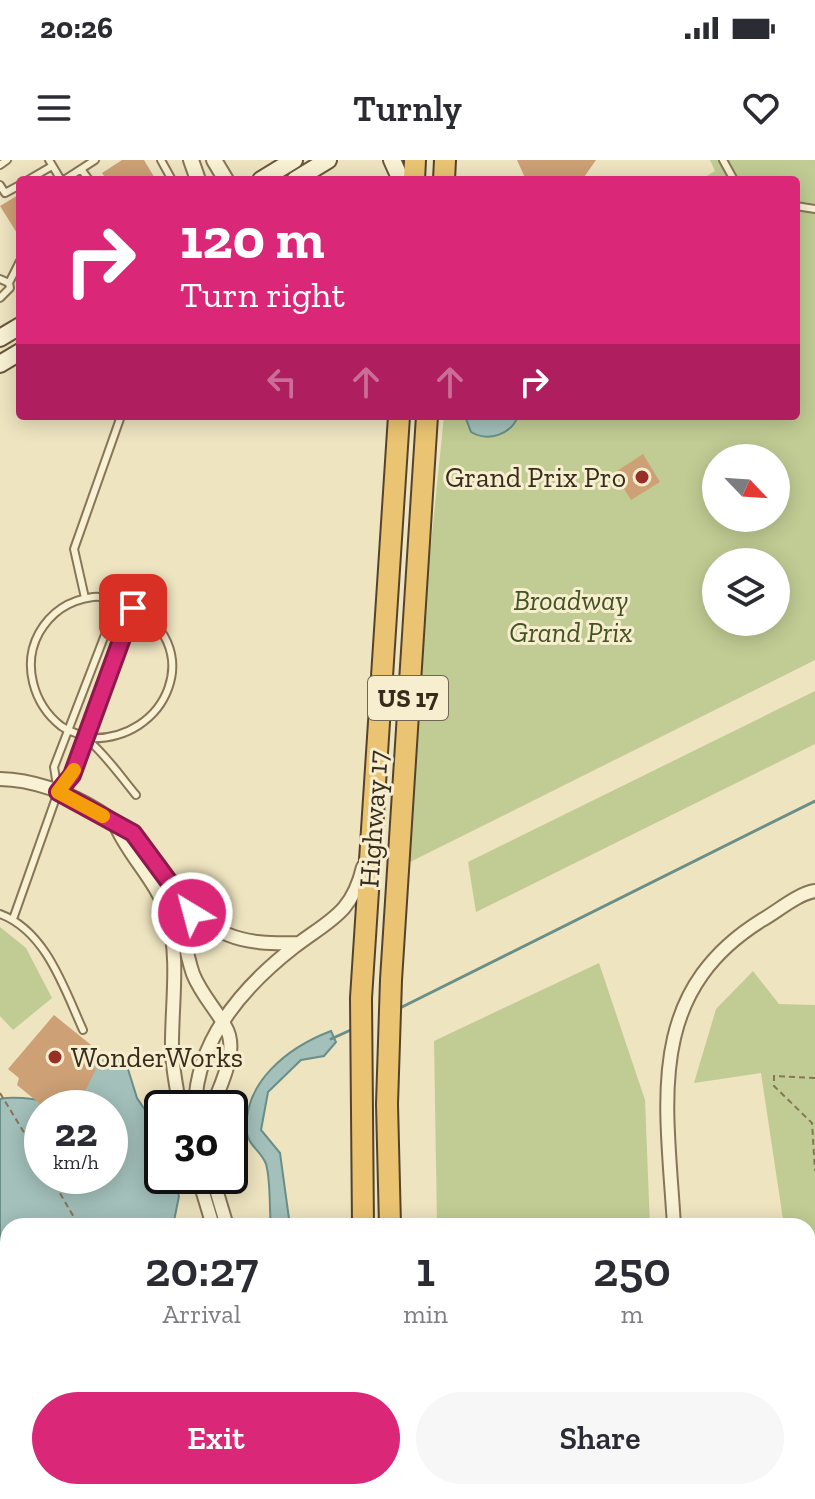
<!DOCTYPE html>
<style>
body{margin:0;font-family:"Zilla Slab",serif;background:#f7f7f7;color:#2b2b33;height:100vh;display:flex;flex-direction:column;font-size:30px;white-space:nowrap}
*{box-sizing:border-box;margin:0}
p{font-size:26px;color:#7c7c81}
.icon{flex:none;width:44px;height:44px;fill:none;stroke:currentColor;stroke-width:2;stroke-linecap:round;stroke-linejoin:round}
.map{position:relative;flex:1;overflow:hidden}
.sheet{position:absolute;left:0px;top:1058px;width:816px;height:282px;display:flex;flex-direction:column;background:#fff;border-radius:24px 24px 0 0;box-shadow:0 4px 20px #0003}
.sheet>*{flex:none}
.guide{position:absolute;left:16px;top:16px;width:784px;height:244px;border-radius:8px;box-shadow:0 4px 20px #0003;background:#db2777;color:#fff;overflow:hidden}
.needle{width:52px;rotate:115deg}
.fabs{position:absolute;left:702px;top:284px;display:grid;gap:16px}
.fabs a{display:grid;place-items:center;width:88px;height:88px;border-radius:50%;background:#fff;box-shadow:0 4px 20px #0003;font-size:40px}
.speed{position:absolute;left:24px;top:930px;display:flex;gap:16px;font-size:40px;font-weight:700;text-align:center}
.speed>*{display:grid;place-content:center;width:104px;height:104px;border-radius:50%;background:#fff;box-shadow:0 4px 20px #0003;line-height:1}
.speed small{font-size:20px;font-weight:400}
.speed .limit{border:4px solid #111;border-radius:12px;background:#fff;color:#111}
.pin{position:absolute;display:grid;place-items:center;width:68px;height:68px;color:#fff;margin:-34px;border-radius:16px;box-shadow:0 4px 12px #0006}
.me{position:absolute;width:88px;margin:-44px;rotate:323deg;stroke-linejoin:round;filter:drop-shadow(0 0 6px #0008)}
.turn{display:flex;align-items:center;gap:28px;height:168px;padding:0 32px;font-size:36px}
.turn .icon{width:104px;height:104px;stroke-width:2.5}
.turn b{display:block;font-size:56px;line-height:68px}
.lanes{display:flex;align-items:center;height:76px;padding:0 32px;background:#0003;justify-content:center;gap:40px;direction:ltr}
.lanes .off{opacity:.35}
.eta{display:flex;justify-content:space-evenly;align-items:center;height:136px;text-align:center}
.eta b{font-size:48px;font-weight:600;line-height:56px}
.primary-button{display:flex;gap:16px;margin-top:auto;padding:16px 32px}
.primary-button a{flex:1;height:92px;border-radius:48px;background:#db2777;color:#fff;font-size:32px;font-weight:600;line-height:92px;text-align:center}
.primary-button a+a{background:#f7f7f7;color:#2b2b33}
.status{display:flex;justify-content:space-between;align-items:center;height:56px;padding:0 40px;background:#fff;direction:ltr}
.status svg{height:22px;fill:currentColor}
header{display:flex;justify-content:space-between;align-items:center;height:104px;padding:0 32px;background:#fff;font-size:36px;font-weight:600}
.map>svg:first-child{display:block}
</style>
<div class="status"><b>20:26</b><svg viewBox="0 0 49 12"><path d="M0 12V9h3v3zM5 12V6h3v6zM10 12V3h3v9zM15 12V0h3v12zM26 1h20v11H26zM47 4h2v5h-2z"/></svg></div>
<header><svg class="icon" aria-label="menu" viewBox="0 0 24 24"><path d="M4 6h16M4 12h16M4 18h16"/></svg>Turnly<svg class="icon" aria-label="heart" viewBox="0 0 24 24"><path d="M12 20l-8-8c-3-5 5-10 8-4 3-6 11-1 8 4z"/></svg></header>
<div class="map">
<svg width="815" height="1339" viewBox="0 0 815 1339">
<rect width="100%" height="100%" fill="#eee4c0"/>
<path fill="#c1cc94" fill-rule="evenodd" d="M710 0H815V500L398 708 444 256H796V20H700L715 11ZM716 298H776V358H716ZM716 402H776V462H716Z
M815 531V584L476 752 468 702Z
M0 767 26 788 52 838 13 870 0 856Z
M599 803 645 940 650 1066H437L434 881Z
M753 811 779 844 815 845V1084L808 1081V1066H784L761 913 694 923 716 849Z
M460 1332H644L609 1339H461Z"/>
<path fill="#a3c0ba" stroke="#6a8e88" stroke-width="2" fill-rule="evenodd" d="M465 256H518C511 275 488 282 471 272Z
M331 871 336 882 324 896 301 900 268 932 261 970 280 993 290 1066H271C269 1047 271 1022 266 1004 262 992 248 985 247 973 242 922 289 887 331 871Z
M116 893 127 906 137 938 162 975V1016H171L179 1036 173 1066H8V1136L0 1148V939C18 935 36 941 55 941 73 918 85 895 116 893ZM42 948H110V1016H42Z"/>
<g fill="none" stroke-linecap="round" stroke-linejoin="round">
<path stroke="#6a8e88" stroke-width="3" d="M396 850 815 641
M331 879 353 869"/>
</g>
<path fill="#cda075" d="M122 0H144L156 20H107L102 13Z
M517 0H596L582 20H526Z
M20 34V78L0 46Z
M643 294 660 322 631 340 614 313Z
M54 855 96 889 88 904 96 909 77 948H45L17 925 19 918 8 909Z
M8 1178V1275L0 1283V1186Z"/>
<g fill="none" stroke-linecap="round" stroke-linejoin="round">
<defs>
<path id="service" d="M49 0 61 20
M161 0 172 20
M723 0 734 20
M0 5 7 0
M81 9 89 20
M28 20 52 6
M64 20 95 0
M0 25 5 33 20 25
M796 46 815 49
M0 119 9 123 10 128 0 138
M9 123 20 101
M85 438 74 389 121 256
M86 578C169 584 209 482 128 445 117 440 105 436 93 437 70 440 51 452 39 473 22 504 33 544 61 566 69 572 80 573 88 580 106 595 121 617 136 635
M58 632 54 607 118 441
M0 754C46 771 64 828 83 870
M13 759 58 632 72 615 133 448
M62 1332 67 1339
M201 1339 214 1332
M696 1339 705 1337"/>
<path id="minor" d="M0 619C62 620 145 668 170 725 182 753 183 785 193 814 201 834 215 848 225 866 240 890 220 925 212 948
M116 666C130 698 158 722 168 757 180 800 171 848 172 893 173 911 177 930 180 948
M173 730C213 777 239 785 299 783
M195 948C196 880 244 826 294 787 329 760 352 754 363 707
M198 1016 213 1066
M212 1016 227 1066
M674 1066C667 944 643 834 762 760 778 751 797 734 815 731
M808 1184 815 1186
M288 1332 289 1339
M762 1332 772 1339"/>
<path id="tertiary" d="M191 0 198 20
M214 0 226 20"/>
<path id="secondary" d="M392 0 401 20
M261 20 294 0
M295 20 328 0
M0 178 20 166
M0 204 20 192"/>
<path id="trunk" d="M414 20 415 0
M444 20 445 0
M363 1066 361 838 399 256
M390 1066 387 944 391 820 427 256
M385 1332 386 1339
M414 1332 415 1339"/>
</defs>
<use href="#service" stroke="#877558" stroke-width="10"/>
<use href="#minor" stroke="#877558" stroke-width="16"/>
<use href="#tertiary" stroke="#877558" stroke-width="18"/>
<use href="#secondary" stroke="#69563b" stroke-width="20"/>
<use href="#trunk" stroke="#55422c" stroke-width="24"/>
<path stroke="#877558" stroke-width="2" stroke-dasharray="6 4" stroke-linecap="butt" d="M815 918 774 916V926L812 963 815 1011
M0 933 42 1002
M50 1016 79 1066
M0 1222 8 1214"/>
<use href="#service" stroke="#f9f1d3" stroke-width="6"/>
<use href="#minor" stroke="#f9f1d3" stroke-width="12"/>
<use href="#tertiary" stroke="#f9f1d3" stroke-width="14"/>
<use href="#secondary" stroke="#f9f1d3" stroke-width="16"/>
<use href="#trunk" stroke="#eac472" stroke-width="20"/>
</g>
<g fill="none" stroke-linecap="round" stroke-linejoin="round">
<defs>
<path id="route" d="M133 448 72 615 58 632 133 673 192 753"/>
</defs>
<use href="#route" stroke="#8e194d" stroke-width="20"/>
<use href="#route" stroke="#db2777" stroke-width="14"/>
<path stroke="#f59e0b" stroke-width="14" d="M74 610 58 632 103 656"/>
</g>
<g fill="#972f27" stroke="#f6eecf" stroke-width="3">
<circle cx="642" cy="317" r="8"/>
<circle cx="55" cy="897" r="8"/>
</g>
<g text-anchor="middle" stroke-width="6" stroke-linejoin="round" paint-order="stroke">
<rect fill="#f6eecf" stroke="#706652" stroke-width="2" x="368" y="516" width="80" height="44" rx="6"/>
<g font-size="26" font-weight="bold" fill="#372b1c">
<text x="408" y="547">US 17</text>
</g>
<g font-size="28" fill="#372b1c" stroke="#f6eecf" text-anchor="end">
<text x="626" y="327">Grand Prix Pro</text>
<text x="71" y="907" text-anchor="start">WonderWorks</text>
</g>
<g font-size="28" font-style="italic" fill="#435323" stroke="#f6eecf">
<text x="571" y="450">Broadway<tspan x="571" dy="32">Grand Prix</tspan></text>
</g>
<g font-size="28" fill="#372b1c" stroke="#f6eecf">
<text transform="translate(373 659) rotate(-86)" y="10">Highway 17</text>
</g>
</g>
</svg>
<div class="fabs">
<a><svg class="needle" viewBox="-14 -14 28 28"><path d="M0-13l5 13h-10z" fill="#e53935"/><path d="M0 13l5-13h-10z" fill="#7c7c81"/></svg></a>
<a><svg class="icon" aria-label="layers" viewBox="0 0 24 24"><path d="M12 4l9 5-9 5-9-5zM3 14l9 5 9-5"/></svg></a>
</div>
<div class="speed"><div>22<small>km/h</small></div><div class="limit">30</div></div>
<div class="pin" style="left:133px;top:448px;background:#d93025"><svg class="icon" aria-label="arrive" viewBox="0 0 24 24"><path d="M6 21V4h12l-3 4 3 4H6"/></svg></div>
<svg class="me" style="left:192px;top:753px" viewBox="-20 -20 40 40"><circle r="17" fill="#db2777" stroke="#fff" stroke-width="3"/><path d="M0-11L8 9 0 5-8 9z" fill="#fff"/></svg>
<div class="guide">
<div class="turn"><svg class="icon" aria-label="right" viewBox="0 0 24 24"><path d="M7 20v-9h11M14 6l5 5-5 5"/></svg><div><b>120 m</b>Turn right</div></div>
<div class="lanes"><svg class="icon off" aria-label="left" viewBox="0 0 24 24"><path d="M17 20v-9H6M10 6l-5 5 5 5"/></svg><svg class="icon off" aria-label="ahead" viewBox="0 0 24 24"><path d="M12 20V5M6 11l6-6 6 6"/></svg><svg class="icon off" aria-label="ahead" viewBox="0 0 24 24"><path d="M12 20V5M6 11l6-6 6 6"/></svg><svg class="icon" aria-label="right" viewBox="0 0 24 24"><path d="M7 20v-9h11M14 6l5 5-5 5"/></svg></div>
</div>
<section class="sheet">
<div class="eta">
<div><b>20:27</b><p>Arrival</p></div>
<div><b>1</b><p>min</p></div>
<div><b>250</b><p>m</p></div>
</div>
<div class="primary-button"><a>Exit</a><a>Share</a></div>
</section>
</div>
